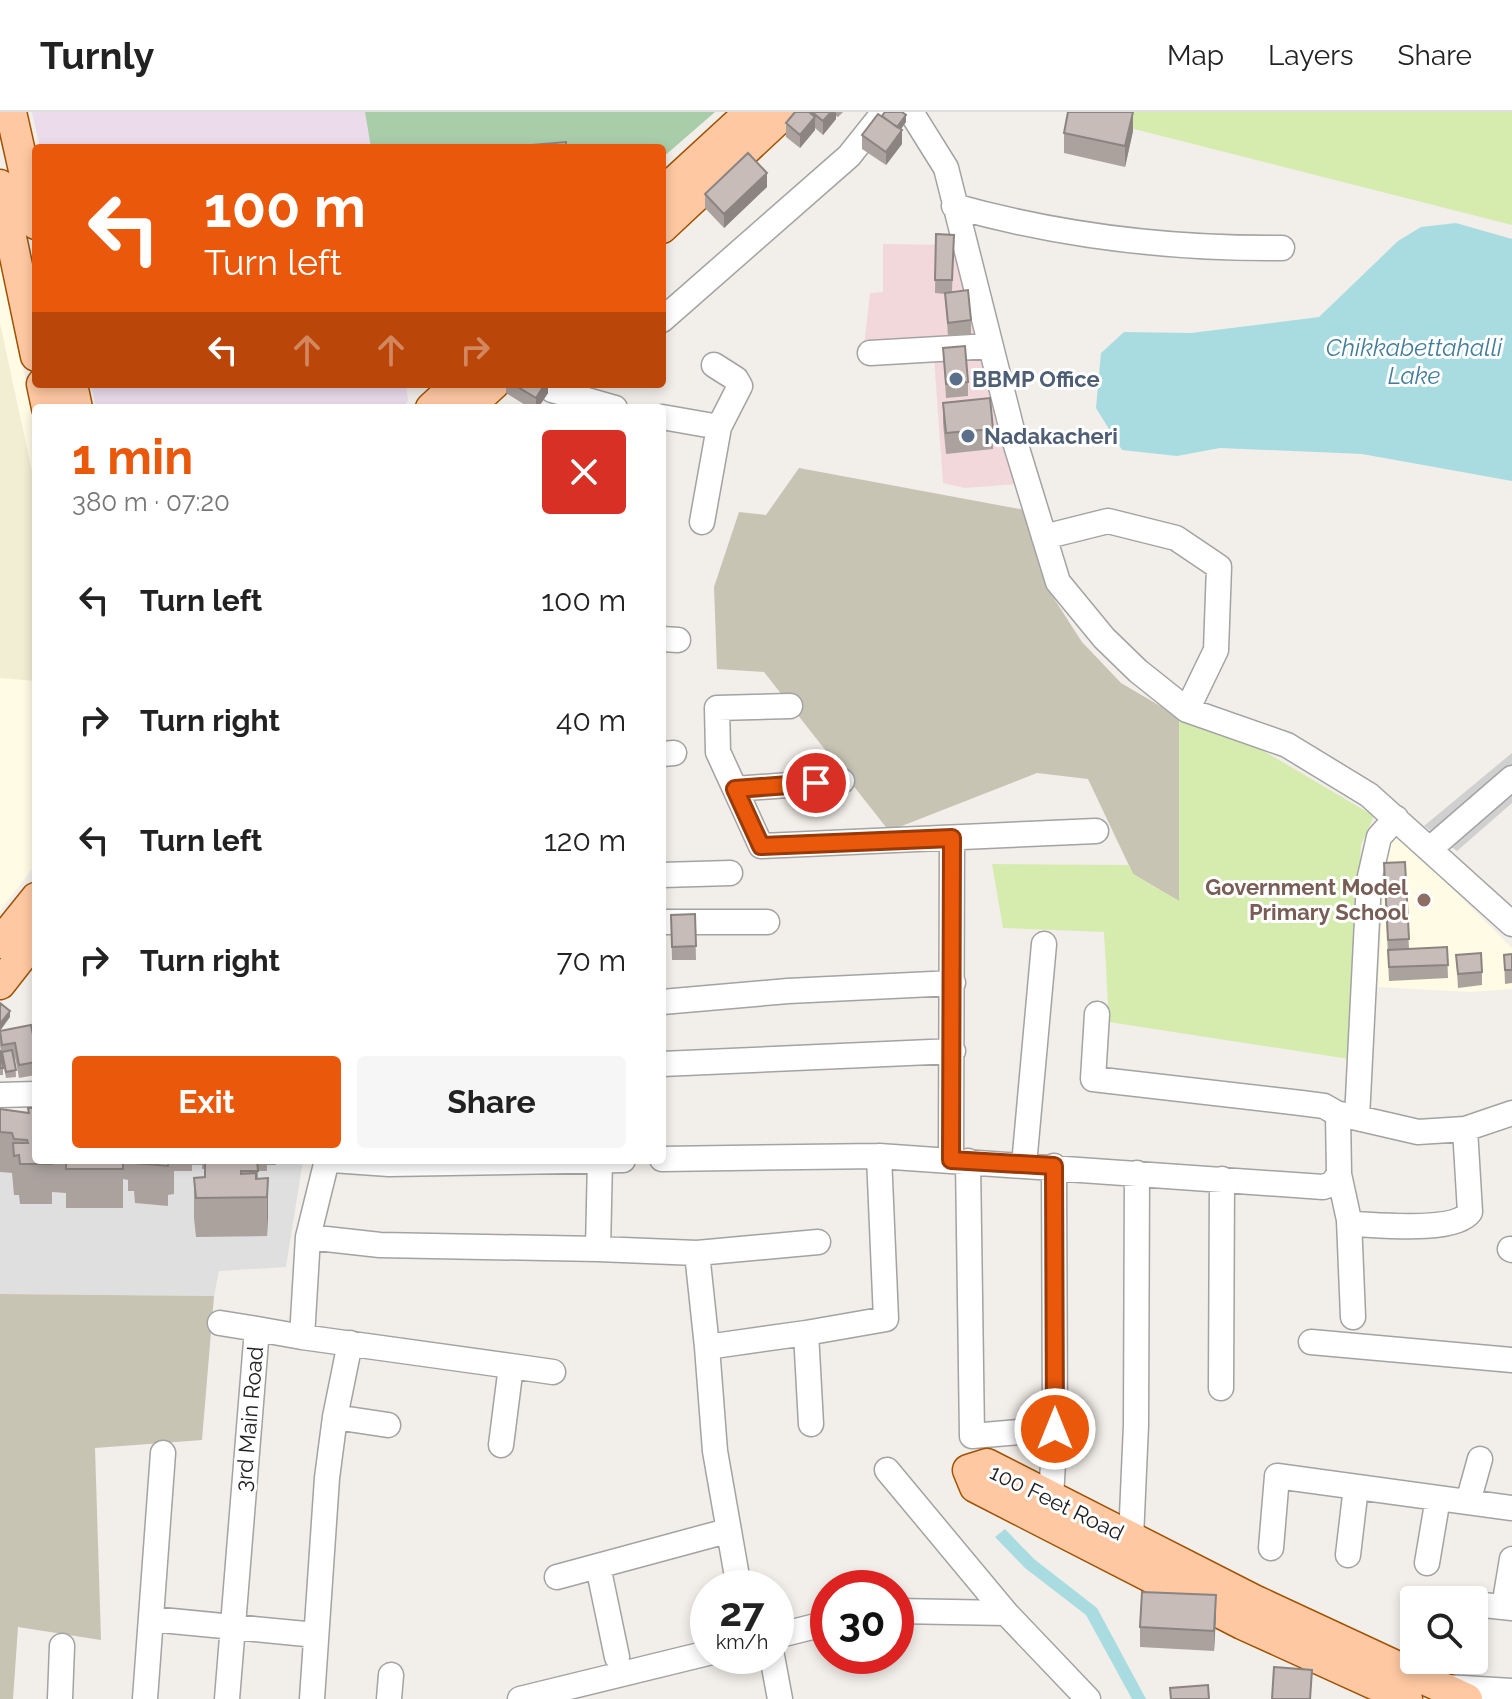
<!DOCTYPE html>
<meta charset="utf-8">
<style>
body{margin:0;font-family:Raleway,sans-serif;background:#f6f6f6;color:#222;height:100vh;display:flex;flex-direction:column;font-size:30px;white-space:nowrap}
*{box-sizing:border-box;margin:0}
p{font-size:26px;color:#767676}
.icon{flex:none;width:44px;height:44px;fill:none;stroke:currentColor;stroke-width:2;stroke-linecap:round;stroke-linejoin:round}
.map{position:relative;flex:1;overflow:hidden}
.panel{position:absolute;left:32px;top:292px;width:634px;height:760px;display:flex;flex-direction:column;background:#fff;border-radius:8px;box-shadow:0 4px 12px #0003}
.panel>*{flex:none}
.banner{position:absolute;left:32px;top:32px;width:634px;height:244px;border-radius:8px;box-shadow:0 4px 12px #0003;background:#ea580c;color:#fff;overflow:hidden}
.tools{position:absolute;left:1400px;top:1474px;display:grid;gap:16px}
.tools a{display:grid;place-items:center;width:88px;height:88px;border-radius:8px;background:#fff;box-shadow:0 4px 12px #0003;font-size:40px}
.speed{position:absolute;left:690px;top:1458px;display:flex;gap:16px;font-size:40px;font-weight:700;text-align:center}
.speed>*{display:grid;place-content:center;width:104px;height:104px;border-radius:50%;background:#fff;box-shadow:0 4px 12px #0003;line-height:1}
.speed small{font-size:20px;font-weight:400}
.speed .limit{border:12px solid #d22;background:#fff;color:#111}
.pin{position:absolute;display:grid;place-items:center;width:68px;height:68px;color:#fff;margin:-34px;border:4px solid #fff;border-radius:50%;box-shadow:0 2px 8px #0007}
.me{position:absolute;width:88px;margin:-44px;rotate:0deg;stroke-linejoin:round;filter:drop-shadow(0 0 6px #0008)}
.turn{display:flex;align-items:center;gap:28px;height:168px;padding:0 40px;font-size:36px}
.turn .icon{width:104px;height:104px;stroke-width:2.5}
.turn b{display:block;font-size:56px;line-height:68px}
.lanes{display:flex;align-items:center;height:76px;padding:0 40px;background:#0003;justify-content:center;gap:40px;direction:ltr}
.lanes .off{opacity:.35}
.round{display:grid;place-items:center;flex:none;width:84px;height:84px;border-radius:8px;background:#f6f6f6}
.summary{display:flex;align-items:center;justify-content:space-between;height:136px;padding:0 40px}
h1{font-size:48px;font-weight:700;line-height:60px;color:#ea580c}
.cta{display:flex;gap:16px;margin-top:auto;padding:16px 40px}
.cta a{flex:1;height:92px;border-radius:8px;background:#ea580c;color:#fff;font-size:32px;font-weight:700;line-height:92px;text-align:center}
.cta a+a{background:#f6f6f6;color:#222}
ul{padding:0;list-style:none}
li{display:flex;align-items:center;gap:24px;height:120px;padding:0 40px}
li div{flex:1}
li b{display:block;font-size:30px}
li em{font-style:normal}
header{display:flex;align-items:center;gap:48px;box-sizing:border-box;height:112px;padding:0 40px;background:#fff;border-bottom:2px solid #e0e0e0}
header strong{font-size:38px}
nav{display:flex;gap:44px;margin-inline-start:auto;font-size:28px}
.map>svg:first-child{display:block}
</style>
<header>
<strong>Turnly</strong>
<nav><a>Map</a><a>Layers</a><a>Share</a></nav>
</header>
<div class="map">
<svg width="1512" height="1587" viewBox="0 0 1512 1587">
<rect width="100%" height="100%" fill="#f2eee9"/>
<path fill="#e0dfdf" d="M0 1000H36V1048H303L286 1155 219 1159 214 1184 0 1182Z"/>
<path fill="#f2d8db" d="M883 132 957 133 1019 372 965 376 943 371 934 245 862 253 870 181 883 180Z"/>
<path fill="#ebdbeb" d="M32 0H365L371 36H40Z
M91 272H406L408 289 402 296H96Z"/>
<path fill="#fffbe5" d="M0 151 36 314V752L0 799Z
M1393 718 1512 836V877L1470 880 1378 875 1385 741Z"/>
<path fill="#d0d0d0" d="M1512 641V691L1457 739 1424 714Z"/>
<path fill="#c7c4b4" d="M799 356 1025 398 1053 485 1082 530 1121 571 1179 605V789L1133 762 1088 667 1037 661 889 719 764 560 717 557 714 475 739 400 766 403Z
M0 1182 214 1184 202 1328 95 1336 101 1528 18 1515 13 1587H0Z"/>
<path fill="#f1eed4" d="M0 211 36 378V569L0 566Z"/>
<path fill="#d6ecaf" d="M1068 0H1512V113L1079 3Z
M1179 605 1257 635 1374 704 1361 733 1349 947 1109 910 1104 820 1003 816 992 752 1129 753 1133 762 1179 789Z"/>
<path fill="#a9cca9" d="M365 0H715L662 46V36H371Z"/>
<path fill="#a9dce0" d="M1456 111 1512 127V369L1362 342 1220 336 1177 344 1122 338 1096 296 1101 241 1124 220 1191 221 1319 205 1398 129 1421 115Z
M1005 1417 1034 1447 1097 1496 1146 1587H1132L1086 1503 1025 1456 995 1425Z"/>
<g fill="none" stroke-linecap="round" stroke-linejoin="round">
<defs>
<path id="minor" d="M911 0 946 56 1015 330 1058 470 1104 526 1138 559 1187 598 1287 633 1369 683 1512 812
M954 94C1061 124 1171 137 1282 136
M662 208 849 44 884 0
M870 241 990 234
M714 253 736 267 740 274 719 315
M544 272 552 278 615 296
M662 305 719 315 702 410
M1044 425 1108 409 1176 426 1219 455 1216 538 1187 598
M662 527 678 528
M662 642 674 641
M842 669 735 677 761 734 1096 719
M735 677 718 640 717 596 790 594
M1431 736 1512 666
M662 763 730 761
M662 810H767
M662 890 788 879 953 871
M662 952 953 939
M0 983 36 982
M1340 1002 1418 1020 1465 1017 1512 1001
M1357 1006 1369 769 1379 725 1396 706
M662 1047 879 1044 1323 1075 1332 1072 1339 1062 1338 1002 1324 994 1301 991 1093 967 1097 902
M332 1048 389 1052 623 1048
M951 1048 952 726
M968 1049 972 1324 1055 1317
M1024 1053 1044 832
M1339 1062 1349 1108 1355 1112C1380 1113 1455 1121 1470 1100L1465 1017
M1349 1108 1353 1205
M308 1125 327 1048
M598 1137 697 1141
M1510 1137 1512 1138
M220 1211 257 1217
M302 1225 511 1254 501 1333
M1311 1230 1512 1248
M707 1235 697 1141 818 1130
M511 1254 553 1260
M1221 1276 1222 1067
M335 1305 350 1231
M811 1312 806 1221 886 1207 879 1044
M887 1358 1006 1501 1088 1587
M1051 1385 1055 1317 1054 1054
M1468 1390 1480 1347
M1131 1426 1136 1313 1137 1061
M1271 1436 1277 1364 1512 1396
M1348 1443 1356 1375
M1427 1451 1438 1386
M598 1454 617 1545
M557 1465 727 1419
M739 1476 715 1339 707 1235 806 1221
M1474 1492 1512 1496
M1504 1495 1512 1447
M896 1499 1006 1501
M151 1507 316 1523
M776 1524 828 1511
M772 1544 780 1587
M1446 1575 1512 1579
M60 1587 62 1534
M145 1587 163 1341
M227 1587 257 1217 302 1225 308 1125 380 1133 598 1137 600 1048
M312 1587 327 1366 335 1305 388 1313
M389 1587 391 1563
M520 1587 708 1541"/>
<path id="major" d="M11 0 36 112
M0 73 36 244
M662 81 750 0
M662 116 786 0
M42 272 47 296
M72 272 77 296
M431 296 457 272
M468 296 494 272
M0 831 36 786
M0 872 36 826
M1407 1587 1242 1512 975 1375 968 1358 987 1352 1254 1488 1467 1587"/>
</defs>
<use href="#minor" stroke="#a3a3a3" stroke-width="27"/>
<use href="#major" stroke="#a05200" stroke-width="33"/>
<use href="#minor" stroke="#fff" stroke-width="24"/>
<use href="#major" stroke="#fec8a2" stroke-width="30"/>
</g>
<path fill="#aba29e" d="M795 0H843L838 5 836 4V7L823 23 815 16V18L800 36 786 25V11Z
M906 10 900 18 902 32 886 53 862 37V23Z
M1133 19 1125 55 1064 41V21Z
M767 75 724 116 705 96V82Z
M936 122 954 123 952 180 971 208V222L948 224 945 182 935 181Z
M943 236 968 270V284L946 286Z
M506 272H548V281L538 296H530L506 281Z
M943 291 993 317V337L946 342 943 311Z
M1405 750 1409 837 1447 835 1448 866 1389 869 1384 751Z
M695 802 696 848H672L671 803Z
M1512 842V871L1505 872 1504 843Z
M1456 843 1482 860V873L1458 876Z
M0 919 36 937V963L19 966 15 945 16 965 6 966 0 934Z
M0 938 3 956V963H0Z
M0 997 28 1001 36 1048H276V1053H267V1059H258V1067L268 1066 267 1124 196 1125 194 1106V1066L204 1065V1057H202V1053H192V1059H174V1082L168 1083V1094L135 1091 134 1079H128V1068L123 1067V1096H66V1081L52 1080V1092H20L19 1083H14L12 1061 0 1060Z
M1216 1504 1214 1539 1140 1535V1515Z"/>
<path fill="#8b8481" d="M831 0H836V7L823 23V9Z
M1133 0V19L1125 55V34Z
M906 3V10L896 24V18Z
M815 5V18L800 36V23Z
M902 18V32L886 53V40Z
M767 61V75L724 116V102Z
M545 272H548V281L538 296H536V286Z
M10 899V905L0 919V912Z
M268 1066V1105L267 1124V1085Z
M1216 1483V1504L1214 1539V1519Z"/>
<path fill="#c7bcb8" stroke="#8b8481" stroke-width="2" d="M795 0H809L815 5 800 23 786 11Z
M812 0H831L823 9Z
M885 0H902L906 3 897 15 882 4Z
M1068 0H1133L1125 34 1064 21Z
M878 2 902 18 886 40 862 23Z
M566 30V36H495Z
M748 41 767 61 724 102 705 82Z
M936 122 954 123 952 168H935Z
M968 178 971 208 948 211 945 181Z
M965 234 968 270 946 272 943 236Z
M513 272H545L536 286Z
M990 286 993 317 946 321 943 291Z
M1405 750 1409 827 1388 828 1384 751Z
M695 802 696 834 672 835 671 803Z
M1447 835 1448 853 1389 855 1388 838Z
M1481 841 1482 860 1458 862 1456 843Z
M1512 842V858H1505L1504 843Z
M0 891 10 899 0 912Z
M31 913 36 937V950L19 953 15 931 2 933 0 919Z
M0 938 3 956H0Z
M12 938 16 958 6 960 2 940Z
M28 996H36V1048H52V1052H20L19 1043 14 1044 13 1031H28L27 1028 14 1027 12 1021 0 1020V997L29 1001Z
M66 1048H123V1057H66Z
M135 1048H168V1054L135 1051Z
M205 1048H257L258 1059H241V1062L256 1061V1067L268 1066 267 1085 196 1086 194 1066 205 1065Z
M1142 1480 1216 1483 1214 1519 1140 1515Z
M1274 1555 1312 1558 1310 1587H1272Z
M1208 1573 1209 1587H1171L1170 1576Z"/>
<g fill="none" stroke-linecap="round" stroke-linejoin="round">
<defs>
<path id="route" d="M816 671 735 677 761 734 952 726 951 1048 1054 1054 1055 1317"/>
</defs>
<use href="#route" stroke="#983908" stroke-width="20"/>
<use href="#route" stroke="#ea580c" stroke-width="14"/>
</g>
<g fill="#5c6f8a" stroke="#fff" stroke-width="3">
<circle cx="956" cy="267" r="8"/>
<circle cx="968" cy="324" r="8"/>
</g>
<circle fill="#8d6e63" stroke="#fff" stroke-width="3" cx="1424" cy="788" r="8"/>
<g text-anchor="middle" stroke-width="6" stroke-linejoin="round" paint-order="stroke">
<g font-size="22" font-weight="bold" fill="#4e5e75" stroke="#fff" text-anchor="start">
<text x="972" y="275">BBMP Office</text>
<text x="984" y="332">Nadakacheri</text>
</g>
<g font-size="22" font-weight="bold" fill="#785e54" stroke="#fff" text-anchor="end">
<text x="1408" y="783">Government Model<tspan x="1408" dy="25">Primary School</tspan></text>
</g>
<g font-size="22" fill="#222" stroke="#fff">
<text transform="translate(249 1307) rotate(-85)" y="8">3rd Main Road</text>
<text transform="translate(1057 1390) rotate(26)" y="8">100 Feet Road</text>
</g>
<g font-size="24" font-style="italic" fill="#427d9c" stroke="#fff">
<text x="1414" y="244">Chikkabettahalli<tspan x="1414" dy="28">Lake</tspan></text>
</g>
</g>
</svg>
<div class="tools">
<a><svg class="icon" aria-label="search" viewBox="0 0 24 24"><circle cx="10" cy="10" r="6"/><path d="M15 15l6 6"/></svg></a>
</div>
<div class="speed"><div>27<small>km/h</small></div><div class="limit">30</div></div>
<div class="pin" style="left:816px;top:671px;background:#d93025"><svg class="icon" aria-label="arrive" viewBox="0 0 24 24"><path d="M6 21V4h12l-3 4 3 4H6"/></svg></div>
<svg class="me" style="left:1055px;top:1317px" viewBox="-20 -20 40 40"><circle r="17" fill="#ea580c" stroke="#fff" stroke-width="3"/><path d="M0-11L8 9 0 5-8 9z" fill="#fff"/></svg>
<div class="banner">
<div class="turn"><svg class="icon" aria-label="left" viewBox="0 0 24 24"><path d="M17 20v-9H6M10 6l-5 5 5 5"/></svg><div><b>100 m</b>Turn left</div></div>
<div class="lanes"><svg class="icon" aria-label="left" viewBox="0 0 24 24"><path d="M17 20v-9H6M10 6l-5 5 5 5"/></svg><svg class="icon off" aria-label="ahead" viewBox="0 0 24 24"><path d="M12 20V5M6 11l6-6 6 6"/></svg><svg class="icon off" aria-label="ahead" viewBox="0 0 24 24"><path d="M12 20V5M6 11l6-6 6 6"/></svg><svg class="icon off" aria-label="right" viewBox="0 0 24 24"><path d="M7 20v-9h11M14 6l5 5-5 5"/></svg></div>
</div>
<section class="panel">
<div class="summary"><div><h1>1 min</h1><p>380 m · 07:20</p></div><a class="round" style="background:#d93025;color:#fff"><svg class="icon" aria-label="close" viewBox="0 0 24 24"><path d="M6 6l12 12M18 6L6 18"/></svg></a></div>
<ul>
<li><svg class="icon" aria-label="left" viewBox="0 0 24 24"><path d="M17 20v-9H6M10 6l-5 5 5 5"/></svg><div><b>Turn left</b></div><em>100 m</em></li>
<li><svg class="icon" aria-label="right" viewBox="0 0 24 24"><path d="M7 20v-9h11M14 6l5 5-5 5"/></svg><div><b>Turn right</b></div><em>40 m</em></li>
<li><svg class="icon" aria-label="left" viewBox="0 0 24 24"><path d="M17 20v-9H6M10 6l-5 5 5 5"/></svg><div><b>Turn left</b></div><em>120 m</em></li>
<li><svg class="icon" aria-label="right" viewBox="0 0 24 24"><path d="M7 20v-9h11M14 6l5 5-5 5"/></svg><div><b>Turn right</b></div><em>70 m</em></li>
</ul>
<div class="cta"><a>Exit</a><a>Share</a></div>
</section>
</div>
